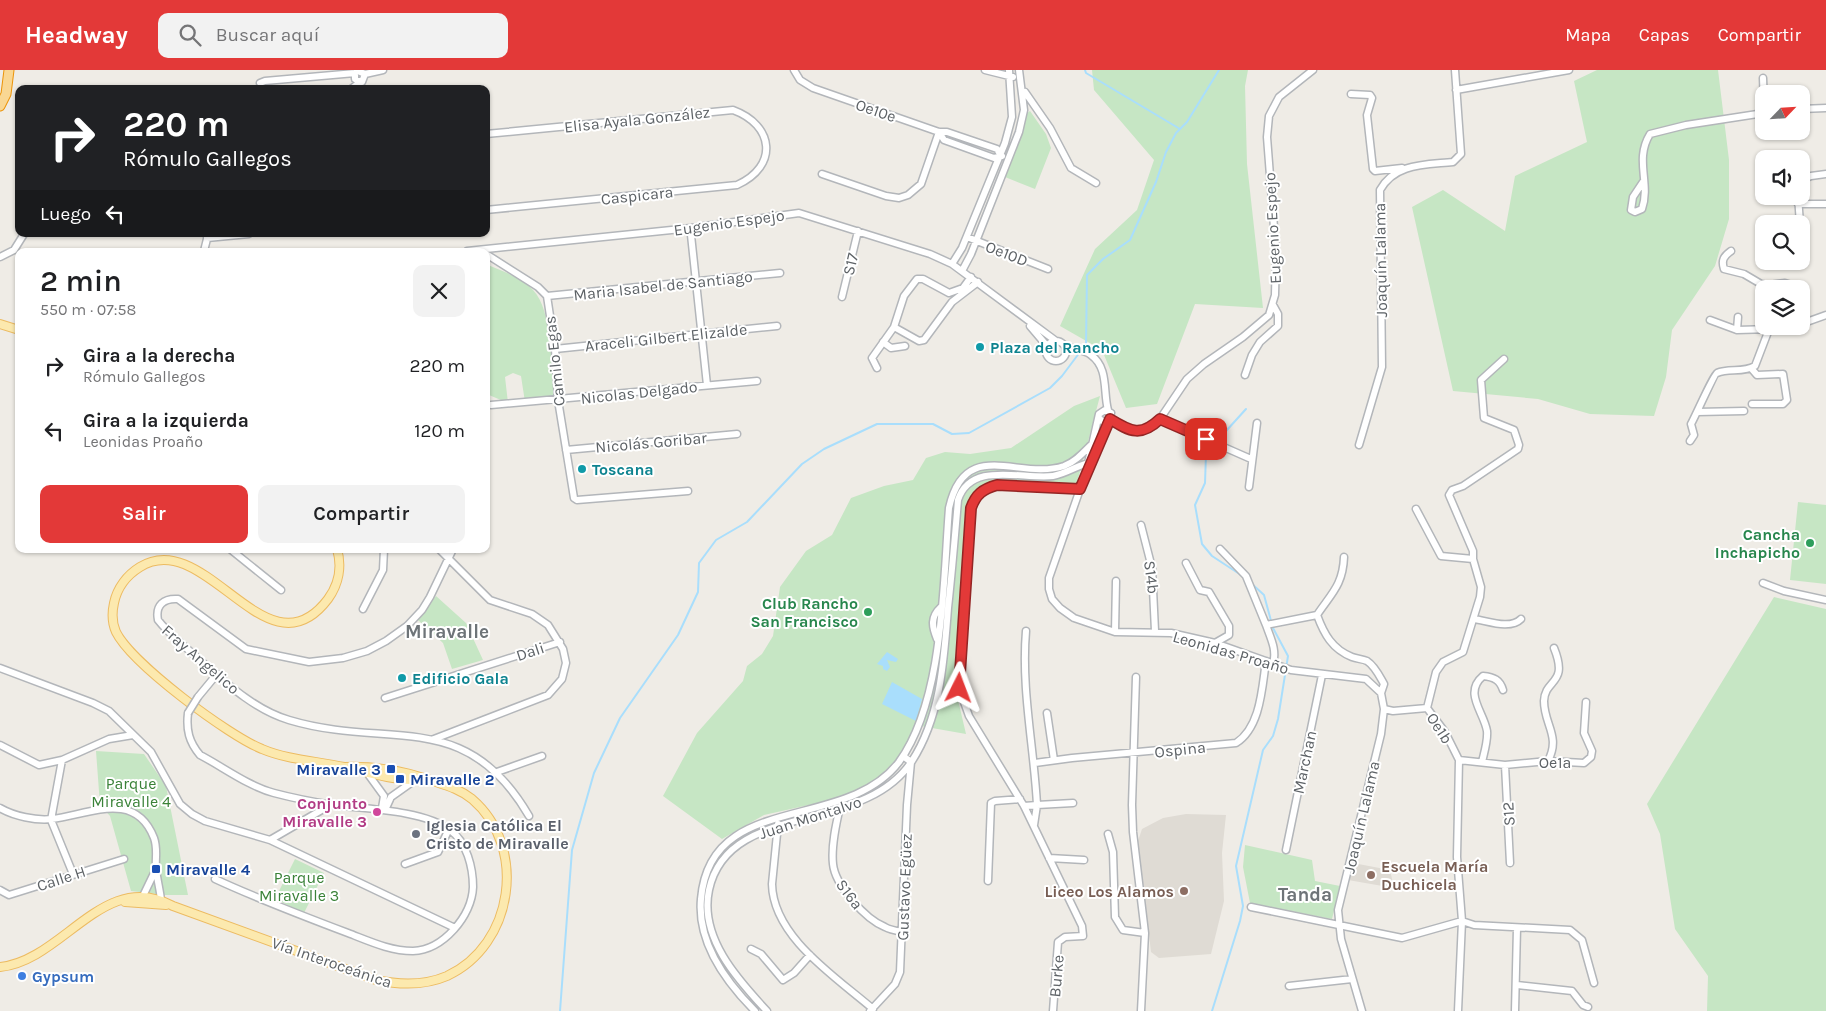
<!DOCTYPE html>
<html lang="es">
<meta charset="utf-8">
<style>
body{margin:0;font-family:Karla,sans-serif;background:#f2f2f2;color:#202124;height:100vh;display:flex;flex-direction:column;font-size:19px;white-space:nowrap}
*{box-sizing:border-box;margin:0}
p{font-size:16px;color:#757577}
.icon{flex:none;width:28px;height:28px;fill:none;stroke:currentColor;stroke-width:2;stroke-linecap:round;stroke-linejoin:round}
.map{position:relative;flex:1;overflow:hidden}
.sheet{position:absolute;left:15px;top:178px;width:475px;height:305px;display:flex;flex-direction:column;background:#fff;border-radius:10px;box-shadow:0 1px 4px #0004}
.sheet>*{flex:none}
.banner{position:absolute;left:15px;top:15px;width:475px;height:152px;border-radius:10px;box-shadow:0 1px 4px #0004;background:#202124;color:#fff;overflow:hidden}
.needle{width:32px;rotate:65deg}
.buttons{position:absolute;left:1755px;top:15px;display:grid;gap:10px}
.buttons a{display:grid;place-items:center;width:55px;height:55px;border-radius:10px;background:#fff;box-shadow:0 1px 4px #0004;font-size:25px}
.pin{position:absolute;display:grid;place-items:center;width:42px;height:42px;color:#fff;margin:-21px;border-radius:10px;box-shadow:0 2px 8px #0006}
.me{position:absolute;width:55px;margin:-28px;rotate:3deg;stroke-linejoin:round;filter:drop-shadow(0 0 4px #0008)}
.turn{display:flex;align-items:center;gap:18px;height:105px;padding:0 25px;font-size:22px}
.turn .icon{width:65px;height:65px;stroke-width:2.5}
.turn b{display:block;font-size:35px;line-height:42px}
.then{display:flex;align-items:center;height:48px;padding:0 25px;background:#0003;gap:10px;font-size:19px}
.round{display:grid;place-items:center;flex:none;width:52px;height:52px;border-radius:10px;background:#f2f2f2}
.head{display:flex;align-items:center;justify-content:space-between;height:85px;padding:0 25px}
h1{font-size:30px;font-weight:600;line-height:38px}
.button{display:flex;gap:10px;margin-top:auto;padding:10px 25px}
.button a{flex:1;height:58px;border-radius:10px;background:#e33938;color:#fff;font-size:20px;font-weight:600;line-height:58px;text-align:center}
.button a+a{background:#f2f2f2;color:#202124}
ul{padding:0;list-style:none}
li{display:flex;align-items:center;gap:15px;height:65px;padding:0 25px}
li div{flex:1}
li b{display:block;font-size:19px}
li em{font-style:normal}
header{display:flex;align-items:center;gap:30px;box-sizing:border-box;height:70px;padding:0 25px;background:#e33938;color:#fff}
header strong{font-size:24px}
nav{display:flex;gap:28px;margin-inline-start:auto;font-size:18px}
.search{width:350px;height:45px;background:#f2f2f2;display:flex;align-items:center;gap:12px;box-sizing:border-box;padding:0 18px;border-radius:10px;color:#757577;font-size:19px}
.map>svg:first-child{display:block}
</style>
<header>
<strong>Headway</strong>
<div class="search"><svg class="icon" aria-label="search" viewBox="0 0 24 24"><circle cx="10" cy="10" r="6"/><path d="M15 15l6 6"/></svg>Buscar aquí</div>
<nav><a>Mapa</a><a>Capas</a><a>Compartir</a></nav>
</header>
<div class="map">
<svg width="1826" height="941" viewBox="0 0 1826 941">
<rect width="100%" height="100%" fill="#efece6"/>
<path fill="#dfdbd4" d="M1186 744 1226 745 1222 783 1224 831 1211 884 1159 888 1151 882 1138 771 1142 759 1163 748Z
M1353 793 1390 800 1394 818 1348 810Z"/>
<path fill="#c6e6c4" d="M1092 0H1248L1245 16 1247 94 1263 238 1195 234 1157 334 1126 338 1102 280 1060 256 1095 179 1137 140 1154 90 1094 20Z
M1597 0H1718L1729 90V149L1715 196 1672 260 1666 307 1654 346 1590 344 1538 329 1453 321 1412 137 1443 120 1505 161 1515 106 1587 72 1574 11Z
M1030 41 1046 64 1051 78 1035 119 1005 107 1026 44Z
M486 194C501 201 522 207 533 220 553 240 551 300 554 327L525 332 521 306 513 303 505 307 508 333 489 325 486 326Z
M1100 326 1077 413 993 415 979 420 966 436 954 613 966 664 915 655 903 683 875 711 840 728 764 745 722 769 663 726 697 663 743 611 747 596 762 584 773 566 780 517 806 481 832 465 851 428 884 416 913 410 926 388 945 382 970 384 1011 378 1074 336Z
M1798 432 1826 435V514L1790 510Z
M436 526 466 553 483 590 452 599 443 573 418 550Z
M1774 527 1826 539V941H1707L1708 906 1675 859 1660 764 1647 734Z
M96 681 144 684 166 716 188 825H164L131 821 110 746 100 735Z
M1245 775 1312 790 1315 811 1340 816 1332 849 1250 833 1243 797Z
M295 789 324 803 304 843 275 829Z"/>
<path fill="#a9defc" d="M887 582 898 589 896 592 887 590 890 597 887 601 883 599V596L877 594Z
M892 612 922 629 916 651 882 634Z"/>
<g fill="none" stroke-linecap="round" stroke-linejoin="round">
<path stroke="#a9defc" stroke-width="2" d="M1085 0 1086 3 1180 59
M1217 371 1246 339
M1214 375 1206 384 1205 413 1195 435 1202 474 1212 486 1241 505
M560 941 572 780 594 703 620 648 678 565 698 522 699 493 716 470 747 452 802 394 824 379 877 354H933L952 364 969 363 1050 318 1062 306 1086 274 1087 205 1103 189 1130 170 1156 112 1166 82 1176 63 1187 52 1219 0
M1212 941 1240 851 1243 836 1236 796 1263 680 1273 666 1278 649 1288 586 1273 558 1264 525 1252 514"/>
<defs>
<path id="minor" d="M794 0 800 10 813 18 939 62H947L997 79 1001 86
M985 0 1013 7
M365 4 362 12 355 9V3L358 1 365 4 383 0
M1763 8 1764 35
M260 13 265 11 355 3
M351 19 360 12
M1456 20 1569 0
M1025 22 1050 58 1071 98 1096 113
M1351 24 1370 25 1372 28 1367 45 1373 99 1375 101 1402 98
M1801 39 1826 38
M939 62 944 70 994 88 1002 86
M486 64 733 40C774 55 779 96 737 115L486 140
M822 104 886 126 899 128 908 125 921 114 939 62
M1801 110 1811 106 1826 104
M1643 112 1633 127 1631 140 1635 142 1642 139C1651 113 1634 90 1650 64L1686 55 1764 43
M1798 126 1800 154
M1798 134H1826
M691 165 707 315
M1801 166 1803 176
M967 167 1048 199
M207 168 249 164
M204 181 208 165
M467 181 691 158 799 143 930 184 952 194 1056 271
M1731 181C1724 186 1721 190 1724 199L1744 204 1761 214 1769 215
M486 184 538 217 547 226 555 279 558 330 574 428 577 430 688 421
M0 187 14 180 24 164
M952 194 962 178 1005 73 1012 47 1009 0
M962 201 971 184 1019 62 1024 40 1019 0
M1767 218 1769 215 1785 213 1802 218
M547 226 780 203
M842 227 858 161
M1764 236V256
M1738 247 1737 260 1772 259
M1710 250 1737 260
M1801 254 1826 245
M1030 256 1047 276
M894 257 919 271 924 270 952 232 978 212
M1046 281a10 10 0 1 1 20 0a10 10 0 1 1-20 0Z
M883 272 891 278 905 276
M1065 276C1073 279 1085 280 1091 285 1109 298 1103 322 1108 340
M555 279 777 256
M877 298 872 288 894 257 904 226 917 209H923L949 223 963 218 971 207
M1751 298 1757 305 1783 304 1787 330 1783 334H1752
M1245 305 1252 285 1260 272 1278 256V244L1273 235
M491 335 757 311
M1697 342 1744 341
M1100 349 1103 352 1108 351 1111 343 1105 340 1099 344 1086 402 1049 508V519L1052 529 1060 538 1074 548 1115 562 1171 563 1215 573 1291 600 1366 609 1381 623 1384 639 1381 664 1338 840 1341 869 1362 941
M1110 349 1127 359 1137 361 1150 358 1160 349 1187 309 1204 294 1243 267 1269 245 1275 225 1276 183 1267 67 1269 46 1279 27 1313 0
M1160 349 1251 389
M1690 371 1694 365 1691 354C1695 347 1714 304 1717 303 1729 298 1743 303 1755 296L1768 262 1772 259 1789 256
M1359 375 1382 297 1380 120C1395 93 1425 95 1453 92L1461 84 1455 0
M566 380 737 364
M1089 397 1108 351
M1249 417 1257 353
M1416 439 1441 486 1473 489 1481 517 1480 527 1463 582 1443 592 1436 602 1427 638
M1141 455 1152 498 1155 561
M230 479 281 520
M453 479 430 527 422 540 407 556 386 571 367 581 343 588 309 592 246 579 178 529C164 528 155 535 158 550 168 563 181 573 193 584 222 609 252 639 289 650 389 680 465 636 529 746
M1220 479 1246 506 1266 555
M1344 487C1343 515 1331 524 1317 545 1324 564 1332 579 1352 587 1357 589 1363 589 1367 591 1375 596 1380 607 1384 614L1381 623
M1473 489V481L1449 425 1452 420 1463 416 1518 379 1519 375 1514 360 1484 348 1481 310 1504 289
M1186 493 1200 520 1209 522 1229 556V565L1215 573
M1763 513 1784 521 1826 530
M363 539 383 500 384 479
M1474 549C1488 551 1510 560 1521 549
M1115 562 1116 511
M937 569C932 557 930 547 941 537
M1273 594C1277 580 1271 569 1266 555L1317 545
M0 598 93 633 109 641 151 682 180 734 192 744 205 751 270 770 455 858
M1136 607 1132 735 1133 762 1145 863 1141 941
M198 627 217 604
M385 628 560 572
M1384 639 1393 641 1427 638 1445 662 1459 690 1457 787 1462 851 1458 941
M188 643C186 660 189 672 200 685 223 697 248 716 274 723 293 728 313 732 333 735 366 739 423 740 450 760 467 772 473 798 473 817 472 846 443 880 413 881 390 881 369 871 348 863 303 846 258 829 215 809
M1047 643 1054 690
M434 669 548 625 562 609 566 593 563 579 548 555 532 544 490 530 439 479
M0 675 39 695 62 690 109 669 133 665
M62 690 51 750 73 804
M1459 690 1505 695 1548 691 1584 693 1591 687 1592 681 1584 663 1586 632
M1548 691C1561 666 1544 655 1544 631 1545 608 1569 615 1554 578
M1482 692C1484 683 1488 671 1487 661 1484 642 1463 623 1483 606 1494 607 1500 610 1503 620
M1035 693 1072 688 1236 673C1261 657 1262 617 1266 591
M1505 695 1510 793
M497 702 542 686
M368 704 384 726 382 738
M1024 736 1037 735C1034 677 1021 619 1026 561
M840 737C836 754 831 776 833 794 835 815 865 849 885 857 890 860 897 861 903 862
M0 738C14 746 36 751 52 749 88 745 135 719 154 768 158 779 155 789 156 799 157 809 160 820 161 830
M385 740 391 727 415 710
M778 754 772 814C773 867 836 907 873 939
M1034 755 1037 735 1073 733
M1108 764 1113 782 1115 847 1123 860 1145 863
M270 770 332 734
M1286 780 1322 605
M1049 788 1084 790
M405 794 438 782 449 759
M988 811 991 733 995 731 1020 729
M0 820 9 825 124 789
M143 826 156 799
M1251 837 1402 868 1462 851 1474 855 1570 860 1582 870 1594 913
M751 879 761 884 783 910 794 903 810 885
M1517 915 1572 921 1583 935 1588 937
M1289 916 1352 909
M755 941C726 912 697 872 701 829 710 720 845 763 899 692 944 630 943 513 949 438 965 366 1019 411 1064 396 1075 392 1083 383 1091 375L1097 376
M767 941C737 909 699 867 709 820 728 730 863 766 912 691 941 646 944 590 948 538 952 502 955 466 958 430 971 390 1023 410 1053 406 1066 404 1082 393 1090 393
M870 941 895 914 900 902 907 735 911 692 903 686
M1053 941 1058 872 1065 867 1083 866 1082 856 1024 736 969 646 959 618 971 438C976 424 983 419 997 415L1080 419
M1515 941 1517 858"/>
<path id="major" d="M0 254 19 260
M337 479C342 496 339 514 328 529 267 610 206 456 140 497 127 505 117 518 114 533 112 542 112 553 116 562 132 594 229 666 262 679 288 690 317 691 344 697 371 703 397 712 425 710
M125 832 166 835
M0 897C63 891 104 798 173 836L376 910C400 915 424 916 447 906 514 875 528 777 472 729 458 718 444 715 427 709 400 700 374 696 345 697"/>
<path id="highway" d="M0 36 6 24 9 0"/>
</defs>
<use href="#minor" stroke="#b3b6ba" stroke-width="9"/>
<use href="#major" stroke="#ecbb62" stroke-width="10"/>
<use href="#highway" stroke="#ec9409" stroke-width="11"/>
<use href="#minor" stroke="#fff" stroke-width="6"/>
<use href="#major" stroke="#fce9ae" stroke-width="8"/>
<use href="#highway" stroke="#f9d793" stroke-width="9"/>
<defs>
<path id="minor-bridge" d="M188 643 198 627"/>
</defs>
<use href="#minor-bridge" stroke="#b3b6ba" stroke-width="9" stroke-linecap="butt"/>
<use href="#minor-bridge" stroke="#fff" stroke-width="6"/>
</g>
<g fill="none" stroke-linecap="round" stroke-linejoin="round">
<defs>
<path id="route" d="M959 618 971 438C976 424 983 419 997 415L1080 419 1110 349C1131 362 1141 367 1160 349L1206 369"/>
</defs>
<use href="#route" stroke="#942524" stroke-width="12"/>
<use href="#route" stroke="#e33938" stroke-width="9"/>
</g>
<g fill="#0f9aa8" stroke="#fff" stroke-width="2">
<circle cx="980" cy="277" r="5"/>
<circle cx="582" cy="399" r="5"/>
<circle cx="402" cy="608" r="5"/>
</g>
<g fill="#2e9e5b" stroke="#fff" stroke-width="2">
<circle cx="1810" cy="473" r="5"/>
<circle cx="868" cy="542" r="5"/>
</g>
<g fill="#1a4fb4" stroke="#fff" stroke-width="2">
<rect x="386" y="694" width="10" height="10" rx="2.5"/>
<rect x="395" y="704" width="10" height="10" rx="2.5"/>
<rect x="151" y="794" width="10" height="10" rx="2.5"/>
</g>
<circle fill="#d1479c" stroke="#fff" stroke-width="2" cx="377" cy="742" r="5"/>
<circle fill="#6b7280" stroke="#fff" stroke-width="2" cx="416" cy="764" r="5"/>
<g fill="#8d6e63" stroke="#fff" stroke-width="2">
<circle cx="1371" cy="805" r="5"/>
<circle cx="1184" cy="821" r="5"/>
</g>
<circle fill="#3f7fe0" stroke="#fff" stroke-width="2" cx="22" cy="906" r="5"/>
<g text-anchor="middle" stroke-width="4" stroke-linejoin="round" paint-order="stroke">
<g font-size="16" fill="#5d6266" stroke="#fff">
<text transform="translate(876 40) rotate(19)" y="6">Oe10e</text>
<text transform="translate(637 49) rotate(-6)" y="6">Elisa Ayala González</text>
<text transform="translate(637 125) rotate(-6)" y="6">Caspicara</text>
<text transform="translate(729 152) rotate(-8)" y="6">Eugenio Espejo</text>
<text transform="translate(1272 158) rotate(-93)" y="6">Eugenio Espejo</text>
<text transform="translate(1007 183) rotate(21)" y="6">Oe10D</text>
<text transform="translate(1380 190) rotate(-91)" y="6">Joaquín Lalama</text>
<text transform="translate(850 194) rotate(-77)" y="6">S17</text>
<text transform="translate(663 215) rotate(-6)" y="6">Maria Isabel de Santiago</text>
<text transform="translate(666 267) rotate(-6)" y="6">Araceli Gilbert Elizalde</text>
<text transform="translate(554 291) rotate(-96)" y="6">Camilo Egas</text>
<text transform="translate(639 322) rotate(-6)" y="6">Nicolas Delgado</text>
<text transform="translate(651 372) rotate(-5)" y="6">Nicolás Goribar</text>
<text transform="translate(1152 507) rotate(83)" y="6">S14b</text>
<text transform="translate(530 581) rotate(-18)" y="6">Dali</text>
<text transform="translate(1231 582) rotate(16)" y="6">Leonidas Proaño</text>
<text transform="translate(201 589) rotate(41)" y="6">Fray Angelico</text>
<text transform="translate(1440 658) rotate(57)" y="6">Oe1b</text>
<text transform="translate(1180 679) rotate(-6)" y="6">Ospina</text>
<text transform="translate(1304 692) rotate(-78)" y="6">Marchan</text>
<text x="1555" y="698">Oe1a</text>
<text transform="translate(1508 744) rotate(-93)" y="6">S12</text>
<text transform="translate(810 747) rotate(-18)" y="6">Juan Montalvo</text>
<text transform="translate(1361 747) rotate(-77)" y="6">Joaquín Lalama</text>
<text transform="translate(61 808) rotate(-18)" y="6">Calle H</text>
<text transform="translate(904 817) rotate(-88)" y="6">Gustavo Egüez</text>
<text transform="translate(850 824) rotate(53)" y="6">S16a</text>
<text transform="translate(332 892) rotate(19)" y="6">Vía Interoceánica</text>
<text transform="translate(1056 906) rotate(-85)" y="6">Burke</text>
</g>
<g font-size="16" font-weight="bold" fill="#0d838f" stroke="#fff" text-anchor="start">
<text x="990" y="283">Plaza del Rancho</text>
<text x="592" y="405">Toscana</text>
<text x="412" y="614">Edificio Gala</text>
</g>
<g font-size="16" font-weight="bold" fill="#27864d" stroke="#fff" text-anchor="end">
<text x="1800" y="470">Cancha<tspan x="1800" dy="18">Inchapicho</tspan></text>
<text x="858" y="539">Club Rancho<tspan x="858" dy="18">San Francisco</tspan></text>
</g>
<g font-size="16" font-weight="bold" fill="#164399" stroke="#fff" text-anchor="start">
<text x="381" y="705" text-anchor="end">Miravalle 3</text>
<text x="410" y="715">Miravalle 2</text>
<text x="166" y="805">Miravalle 4</text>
</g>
<g font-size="16" fill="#3a8238" stroke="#fff">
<text x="131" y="719">Parque<tspan x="131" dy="18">Miravalle 4</tspan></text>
<text x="299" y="813">Parque<tspan x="299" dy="18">Miravalle 3</tspan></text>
</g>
<g font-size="16" font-weight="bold" fill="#b23c85" stroke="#fff" text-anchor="end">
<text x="367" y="739">Conjunto<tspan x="367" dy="18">Miravalle 3</tspan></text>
</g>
<g font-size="16" font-weight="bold" fill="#5b616d" stroke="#fff" text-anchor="start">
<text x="426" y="761">Iglesia Católica El<tspan x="426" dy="18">Cristo de Miravalle</tspan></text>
</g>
<g font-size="16" font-weight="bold" fill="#785e54" stroke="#fff" text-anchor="start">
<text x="1381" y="802">Escuela María<tspan x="1381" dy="18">Duchicela</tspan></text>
<text x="1174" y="827" text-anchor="end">Liceo Los Alamos</text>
</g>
<g font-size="16" font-weight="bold" fill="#366cbe" stroke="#fff" text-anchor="start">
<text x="32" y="912">Gypsum</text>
</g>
<g font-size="19" font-weight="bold" fill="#6e7478" stroke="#fff">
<text x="447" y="568">Miravalle</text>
<text x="1305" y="831">Tanda</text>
</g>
</g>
</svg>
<div class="buttons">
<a><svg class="needle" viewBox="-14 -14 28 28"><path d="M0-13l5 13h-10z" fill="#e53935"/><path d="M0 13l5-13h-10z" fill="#757577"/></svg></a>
<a><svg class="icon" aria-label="sound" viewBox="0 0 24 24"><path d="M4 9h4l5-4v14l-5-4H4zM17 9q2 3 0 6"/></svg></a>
<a><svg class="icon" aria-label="search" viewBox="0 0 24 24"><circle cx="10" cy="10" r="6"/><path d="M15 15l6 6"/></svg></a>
<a><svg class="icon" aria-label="layers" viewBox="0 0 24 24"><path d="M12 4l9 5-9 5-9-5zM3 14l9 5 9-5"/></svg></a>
</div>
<div class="pin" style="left:1206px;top:369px;background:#d93025"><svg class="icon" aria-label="arrive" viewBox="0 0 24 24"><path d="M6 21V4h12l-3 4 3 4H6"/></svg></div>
<svg class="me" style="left:959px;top:618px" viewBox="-20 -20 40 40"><path d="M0-17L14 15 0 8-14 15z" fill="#e33938" stroke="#fff" stroke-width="4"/></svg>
<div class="banner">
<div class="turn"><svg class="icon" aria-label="right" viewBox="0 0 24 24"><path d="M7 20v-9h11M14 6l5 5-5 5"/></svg><div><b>220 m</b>Rómulo Gallegos</div></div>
<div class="then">Luego<svg class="icon" aria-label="left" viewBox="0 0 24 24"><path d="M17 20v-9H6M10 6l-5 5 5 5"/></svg></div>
</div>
<section class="sheet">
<div class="head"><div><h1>2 min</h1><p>550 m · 07:58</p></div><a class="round"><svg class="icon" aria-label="close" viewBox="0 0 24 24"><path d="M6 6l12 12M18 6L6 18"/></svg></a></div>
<ul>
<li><svg class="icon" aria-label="right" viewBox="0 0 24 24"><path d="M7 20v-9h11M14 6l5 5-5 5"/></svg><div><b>Gira a la derecha</b><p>Rómulo Gallegos</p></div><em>220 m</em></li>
<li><svg class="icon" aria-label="left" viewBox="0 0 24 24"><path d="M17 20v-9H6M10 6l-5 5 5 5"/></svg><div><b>Gira a la izquierda</b><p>Leonidas Proaño</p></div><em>120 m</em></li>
</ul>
<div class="button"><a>Salir</a><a>Compartir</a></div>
</section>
</div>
